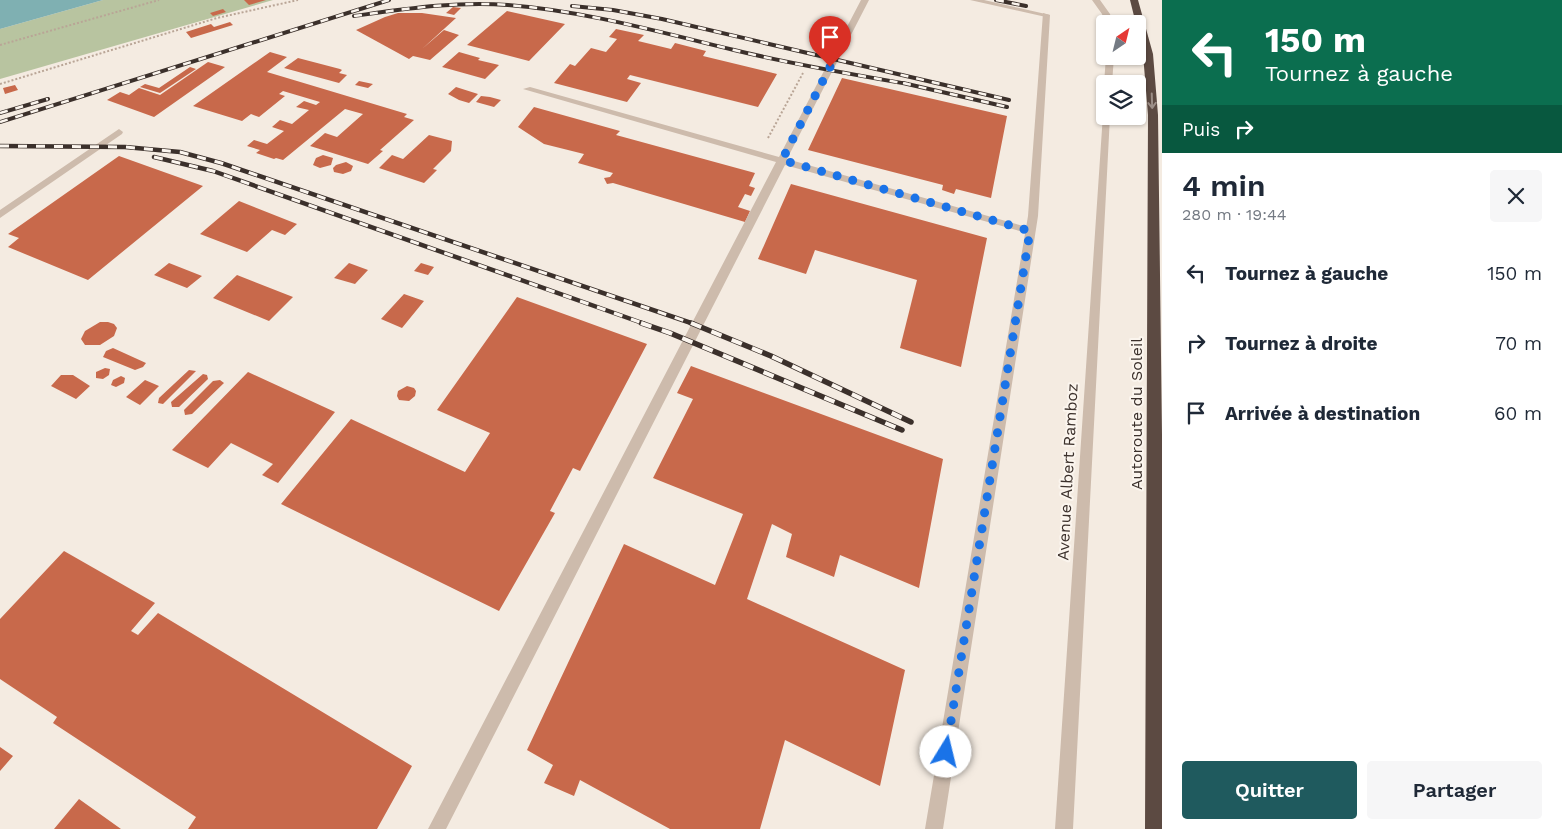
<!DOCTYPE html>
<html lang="fr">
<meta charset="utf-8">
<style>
body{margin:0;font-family:"Work Sans",sans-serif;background:#f6f6f7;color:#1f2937;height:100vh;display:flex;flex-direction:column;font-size:19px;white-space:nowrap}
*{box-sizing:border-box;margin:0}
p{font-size:16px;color:#747a83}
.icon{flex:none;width:28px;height:28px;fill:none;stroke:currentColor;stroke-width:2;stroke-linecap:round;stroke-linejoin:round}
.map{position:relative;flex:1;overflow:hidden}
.sheet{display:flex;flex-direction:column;background:#fff;width:400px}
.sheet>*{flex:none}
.hud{background:#0b6e4f;color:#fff;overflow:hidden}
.needle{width:32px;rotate:35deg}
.tools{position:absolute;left:1096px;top:15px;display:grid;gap:10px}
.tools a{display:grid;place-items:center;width:50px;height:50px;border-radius:5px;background:#fff;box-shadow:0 1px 4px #0004;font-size:25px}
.pin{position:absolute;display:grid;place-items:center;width:42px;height:42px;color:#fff;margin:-51px -21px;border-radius:50% 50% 50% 0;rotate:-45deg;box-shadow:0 0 5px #0007}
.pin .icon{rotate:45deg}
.me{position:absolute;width:55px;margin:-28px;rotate:9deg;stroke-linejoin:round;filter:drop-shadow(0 0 4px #0008)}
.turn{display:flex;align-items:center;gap:18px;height:105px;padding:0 20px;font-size:22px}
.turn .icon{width:65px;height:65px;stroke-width:2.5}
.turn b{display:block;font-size:35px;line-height:42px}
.then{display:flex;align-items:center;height:48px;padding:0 20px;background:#0003;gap:10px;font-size:19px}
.round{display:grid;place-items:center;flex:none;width:52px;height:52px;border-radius:5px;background:#f6f6f7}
.overview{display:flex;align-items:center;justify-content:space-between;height:85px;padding:0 20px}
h1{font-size:30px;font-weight:600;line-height:38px}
.cta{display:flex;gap:10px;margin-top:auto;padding:10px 20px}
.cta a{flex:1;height:58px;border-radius:5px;background:#1f5a5e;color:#fff;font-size:20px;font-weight:600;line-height:58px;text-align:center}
.cta a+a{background:#f6f6f7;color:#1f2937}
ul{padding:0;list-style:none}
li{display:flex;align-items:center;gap:15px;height:70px;padding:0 20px}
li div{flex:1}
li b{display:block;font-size:19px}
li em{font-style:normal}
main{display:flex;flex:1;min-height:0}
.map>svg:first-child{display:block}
</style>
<main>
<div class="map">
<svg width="1162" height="829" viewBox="0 0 1162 829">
<rect width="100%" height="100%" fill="#f4ebe1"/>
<path fill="#b8c4a0" d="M103 0H273L0 79V29Z"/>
<path fill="#7fb0b2" d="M0 0H103L0 29Z"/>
<path fill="#c8694b" d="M244 0H266L249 5Z
M453 7 461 8 454 15 446 13Z
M223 9 226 12 213 16 210 13Z
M507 11 565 24 529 61 467 45Z
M398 13H422L456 18 422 49 444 30 459 35 430 60 413 56 409 59 356 30 385 17Z
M230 22 233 25 191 38 186 32 211 24 214 27Z
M616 29 644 35 638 41 671 49 675 43 706 51 703 56 777 74 758 107 630 75 627 79 641 83 627 102 554 83 570 64 575 66 591 48 606 52 617 39 609 37Z
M270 52 287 57 267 72 407 114 404 117 414 120 380 150 383 151 368 164 310 146 325 133 337 137 363 114 345 109 283 160 276 158 274 159 256 153 260 150 247 146 254 140 267 144 284 131 272 127 280 120 292 124 309 110 296 107 304 101 316 105 320 102 283 91 279 94 285 96 259 117 251 114 242 121 193 106Z
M459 52 480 58 478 60 499 65 485 79 442 67Z
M298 58 340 69 342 70 339 73 347 75 339 83 284 68Z
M208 62 225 67 154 117 107 100 120 92 129 95 139 88 160 95Z
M190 67 196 69 160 93 140 87 145 84 159 88Z
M842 78 1007 116 991 198 956 189 954 194 942 190 943 185 808 150Z
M359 81 373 84 368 88 355 85Z
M15 85 18 90 5 94 3 88Z
M456 87 478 94 469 103 459 100 448 94Z
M481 96 490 97 501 100 494 107 476 102Z
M534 107 620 131 616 135 755 173 749 186 755 188 751 196 745 194 738 207 750 211 745 222 613 183 607 184 604 178 610 177 613 173 578 163 584 154 544 144 518 127Z
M429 135 452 141 451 151 433 169 437 170 424 183 379 168 392 155 403 159Z
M323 155 333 158 331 165 320 168 313 165 316 158Z
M119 156 203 186 88 280 8 247 19 238 8 234Z
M346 162 353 166 351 171 343 174 334 172 333 168 336 165Z
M791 184 987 238 961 367 900 348 917 280 815 250 806 274 758 259Z
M239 201 297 224 285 235 272 230 247 252 200 234Z
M169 263 202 276 187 288 154 275Z
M349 263 368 270 355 284 334 278Z
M421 263 434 267 428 275 414 271Z
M237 275 293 297 269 321 213 298Z
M404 294 424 301 402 328 381 319Z
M517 297 647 344 580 471 573 468 550 511 555 513 499 611 281 504 351 419 465 472 490 433 437 410Z
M100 322H108L114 324 117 328 114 336 100 345H85L81 339 85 331Z
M113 348 146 363 143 367 135 370 103 357 106 351Z
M691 366 943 459 919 588 840 555 834 577 786 557 792 534 772 524 747 599 905 670 880 786 785 740 760 829H670L580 780 574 796 544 783 553 765 527 750 624 544 715 585 743 514 653 478 693 399 677 393Z
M105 368 110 369 109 375 103 379 96 378V372Z
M189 370 196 371 163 404 158 403 159 398Z
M248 372 335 412 278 483 262 475 273 464 231 443 208 468 172 450Z
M203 374 207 375 208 379 179 407H172L171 402Z
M61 375H73L90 386 76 399 51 386Z
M121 376 125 378 124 383 116 387 111 385 113 380Z
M145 380 159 386 140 405 126 397Z
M220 380 224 383 192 414 185 415 184 410 213 381Z
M407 386 414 388 416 391 415 396 409 401 399 400 397 396 398 391Z
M64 551 155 603 131 631 138 635 158 613 412 766 377 829H188L196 817 53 723 57 717 0 679V619Z
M0 747 13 756 0 771Z
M79 799 121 829H54Z"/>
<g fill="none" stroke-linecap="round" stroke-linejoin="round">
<path stroke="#b9a596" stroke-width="2" stroke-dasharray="2 2" stroke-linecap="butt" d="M0 45 159 0
M0 84 217 18 298 0
M768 138 803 73"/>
<path fill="#cdbbac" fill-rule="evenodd" d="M861 0H869L787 159 1034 229 1035 231 1030 234 785 165 446 829H428L776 162 523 89 530 87 779 157Z
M970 0H984L1050 15 1046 17Z"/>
<path fill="#cdbbac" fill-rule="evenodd" d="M1092 0H1100L1110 14 1113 24H1105L1102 14Z
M1043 13 1050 15 1038 216 943 829H925L1028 216Z
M1106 56H1114L1112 84H1105V86L1104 84Z
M1103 114 1110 116 1073 829H1055Z
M119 129 123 132 122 134 0 218V210Z"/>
<path fill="#5c4a42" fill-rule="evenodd" d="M1130 0H1138L1153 54 1158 115 1162 435V829H1145L1148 115 1143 54 1138 24H1136Z"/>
<defs>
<path id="rail-far2" d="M996 0 1026 6
M572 6 613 10 662 19 1009 100
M354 16C405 9 456 1 508 5 585 11 659 32 734 50 791 64 850 74 908 84
M903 83 1007 107
M0 113 48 99
M0 122 389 0"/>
<path id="rail-far1" d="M0 146 125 147 180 152 221 163 694 324
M154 157 213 171 645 324"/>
<path id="rail" d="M641 323 670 333 902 430
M691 323 771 356 911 422"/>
</defs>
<use href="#rail-far2" stroke="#3b302b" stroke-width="4"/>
<use href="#rail-far1" stroke="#3b302b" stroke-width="4.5"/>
<use href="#rail" stroke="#3b302b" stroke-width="5.5"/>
<use href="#rail-far2" stroke="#fbf5ee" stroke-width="2.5" stroke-dasharray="8" stroke-linecap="butt"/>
<use href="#rail-far1" stroke="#fbf5ee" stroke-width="3" stroke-dasharray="9" stroke-linecap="butt"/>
<use href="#rail" stroke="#fbf5ee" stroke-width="4" stroke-dasharray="11" stroke-linecap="butt"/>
</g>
<defs><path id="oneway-shaft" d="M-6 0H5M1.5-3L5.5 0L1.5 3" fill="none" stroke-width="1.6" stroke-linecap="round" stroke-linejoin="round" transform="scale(1.25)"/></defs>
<use stroke="#9c8e87" href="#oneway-shaft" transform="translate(1152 101) rotate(88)"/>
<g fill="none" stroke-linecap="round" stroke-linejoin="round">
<path stroke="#1a73e8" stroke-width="9" stroke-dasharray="0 16.2" d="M830 67 782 160 1030 231 946 752"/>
</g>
<g text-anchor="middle" stroke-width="4" stroke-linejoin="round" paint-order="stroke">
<g font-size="16" fill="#3b302b" stroke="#fbf5ee">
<text transform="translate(1136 414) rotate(-90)" y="6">Autoroute du Soleil</text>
<text transform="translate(1067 472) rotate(-87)" y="6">Avenue Albert Ramboz</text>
</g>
</g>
</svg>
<div class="tools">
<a><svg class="needle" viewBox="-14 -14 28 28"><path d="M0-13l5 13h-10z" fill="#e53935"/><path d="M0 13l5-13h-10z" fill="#747a83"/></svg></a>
<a><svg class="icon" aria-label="layers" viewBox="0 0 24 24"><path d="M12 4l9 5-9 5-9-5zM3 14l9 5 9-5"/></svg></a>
</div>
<div class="pin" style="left:830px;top:67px;background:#d93025"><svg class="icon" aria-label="arrive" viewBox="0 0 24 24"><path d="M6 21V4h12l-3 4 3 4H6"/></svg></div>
<svg class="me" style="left:946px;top:752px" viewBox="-20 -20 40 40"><circle r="19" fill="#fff"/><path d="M0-13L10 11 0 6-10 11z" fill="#1a73e8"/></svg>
</div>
<section class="sheet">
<div class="hud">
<div class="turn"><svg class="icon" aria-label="left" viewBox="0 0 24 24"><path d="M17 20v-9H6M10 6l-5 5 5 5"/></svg><div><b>150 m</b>Tournez à gauche</div></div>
<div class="then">Puis<svg class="icon" aria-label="right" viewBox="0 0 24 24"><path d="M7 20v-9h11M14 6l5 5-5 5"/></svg></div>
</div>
<div class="overview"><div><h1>4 min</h1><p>280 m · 19:44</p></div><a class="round"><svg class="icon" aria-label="close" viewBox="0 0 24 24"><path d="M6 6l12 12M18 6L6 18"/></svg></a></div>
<ul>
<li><svg class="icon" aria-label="left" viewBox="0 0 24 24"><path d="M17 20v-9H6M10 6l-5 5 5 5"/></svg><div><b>Tournez à gauche</b></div><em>150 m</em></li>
<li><svg class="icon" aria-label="right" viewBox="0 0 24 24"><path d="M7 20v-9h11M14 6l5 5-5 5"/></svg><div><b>Tournez à droite</b></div><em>70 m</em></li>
<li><svg class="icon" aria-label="arrive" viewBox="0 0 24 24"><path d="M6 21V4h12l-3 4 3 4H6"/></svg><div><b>Arrivée à destination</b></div><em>60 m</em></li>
</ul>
<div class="cta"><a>Quitter</a><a>Partager</a></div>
</section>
</main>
